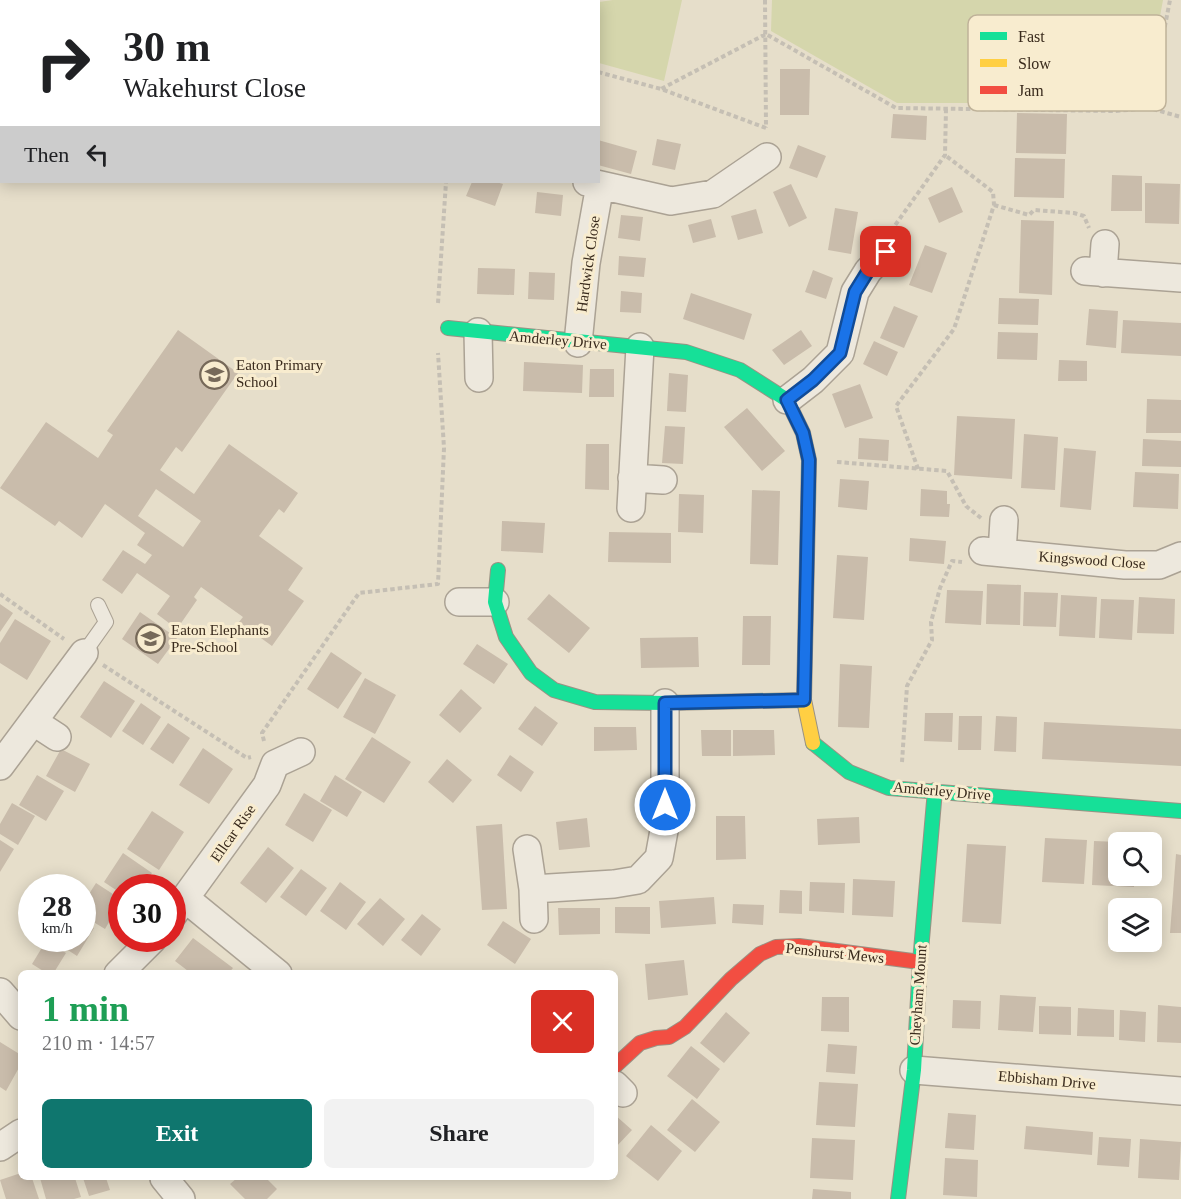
<!DOCTYPE html>
<meta charset="utf-8">
<style>
body{margin:0;font-family:"Times New Roman",serif;background:#f2f2f2;color:#202124;height:100vh;display:flex;flex-direction:column;font-size:22px;white-space:nowrap}
*{box-sizing:border-box;margin:0}
p{font-size:20px;color:#757577}
.icon{flex:none;width:33px;height:33px;fill:none;stroke:currentColor;stroke-width:2;stroke-linecap:round;stroke-linejoin:round}
.map{position:relative;flex:1;overflow:hidden}
.drawer{position:absolute;left:18px;top:970px;width:600px;height:210px;display:flex;flex-direction:column;background:#fff;border-radius:9px;box-shadow:0 3px 15px #0003}
.drawer>*{flex:none}
.hud{position:absolute;left:0px;top:0px;width:600px;height:183px;box-shadow:0 3px 15px #0003;background:#fff;color:#202124;overflow:hidden}
.controls{position:absolute;left:1108px;top:832px;display:grid;gap:12px}
.controls a{display:grid;place-items:center;width:54px;height:54px;border-radius:9px;background:#fff;box-shadow:0 3px 15px #0003;font-size:30px}
.speed{position:absolute;left:18px;top:874px;display:flex;gap:12px;font-size:30px;font-weight:700;text-align:center}
.speed>*{display:grid;place-content:center;width:78px;height:78px;border-radius:50%;background:#fff;box-shadow:0 3px 15px #0003;line-height:1}
.speed small{font-size:15px;font-weight:400}
.speed .limit{border:9px solid #d22;background:#fff;color:#111}
.pin{position:absolute;display:grid;place-items:center;width:51px;height:51px;color:#fff;margin:-26px;border-radius:12px;box-shadow:0 3px 9px #0006}
.me{position:absolute;width:66px;margin:-33px;rotate:0deg;stroke-linejoin:round;filter:drop-shadow(0 0 4px #0008)}
.turn{display:flex;align-items:center;gap:21px;height:126px;padding:0 24px;font-size:27px}
.turn .icon{width:78px;height:78px;stroke-width:2.5}
.turn b{display:block;font-size:42px;line-height:51px}
.then{display:flex;align-items:center;height:57px;padding:0 24px;background:#0003;gap:12px;font-size:22px}
.round{display:grid;place-items:center;flex:none;width:63px;height:63px;border-radius:9px;background:#f2f2f2}
.head{display:flex;align-items:center;justify-content:space-between;height:102px;padding:0 24px}
h1{font-size:36px;font-weight:800;line-height:45px;color:#1e9e55}
.action{display:flex;gap:12px;margin-top:auto;padding:12px 24px}
.action a{flex:1;height:69px;border-radius:9px;background:#0f766e;color:#fff;font-size:24px;font-weight:800;line-height:69px;text-align:center}
.action a+a{background:#f2f2f2;color:#202124}
.map>svg:first-child{display:block}
</style>
<div class="map">
<svg width="1181" height="1199" viewBox="0 0 1181 1199">
<rect width="100%" height="100%" fill="#e6deca"/>
<path fill="#d5d6ac" d="M613 0H682L664 81 599 63V2Z
M772 0H1163L1144 103H897L771 31Z"/>
<path fill="#c9bcab" fill-rule="evenodd" d="M780 69H810L809 115H780Z
M1017 113 1067 114 1066 154 1016 153Z
M893 114 927 116 926 140 891 138Z
M657 139 681 144 675 170 652 165Z
M598 140 637 151 631 174 598 165Z
M798 145 826 156 817 178 789 168Z
M1015 158 1065 159 1064 198 1014 197Z
M1112 175 1142 176V211H1111Z
M472 182H496L503 184 495 206 466 196Z
M1145 183 1180 184 1179 224 1145 223Z
M791 184 807 218 789 227 773 192Z
M952 187 963 212 939 223 928 198Z
M537 192 563 195 561 216 535 213Z
M835 208 858 212 851 254 828 250Z
M756 209 763 233 738 240 731 216Z
M621 215 643 217 640 241 618 238Z
M711 219 716 237 693 243 688 225Z
M1021 220 1054 221 1052 295 1019 293Z
M925 245 947 253 932 293 909 285Z
M619 256 646 258 644 277 618 275Z
M478 268 515 269 514 295 477 294Z
M813 270 833 278 826 299 805 292Z
M529 272 555 273 554 300 528 299Z
M621 291 642 293 641 313 620 312Z
M691 293 752 314 744 340 683 319Z
M999 298 1039 299 1038 325 998 324Z
M894 306 918 316 904 348 880 338Z
M1089 309 1118 311 1116 348 1086 345Z
M1123 320 1181 323V356L1121 353Z
M178 330 238 373 182 452 176 447 160 470 194 494 229 444 298 493 284 513 279 509 259 536 303 568 288 590 304 601 272 646 239 622 243 617 201 587 194 597 197 600 177 629 157 614 170 596 137 573 122 594 102 580 123 550 145 564 152 555 137 545 145 533 105 504 82 538 59 521 55 526 0 488 46 422 98 458 113 435 107 431ZM156 489 201 521 183 547 138 516Z
M801 330 812 346 784 365 772 350Z
M998 332 1038 333 1037 360 997 359Z
M874 341 898 352 887 376 863 364Z
M1059 360 1087 361V381H1058Z
M524 362 583 365 582 393 523 391Z
M590 369H614V397H589Z
M669 373 688 375 686 412 667 411Z
M860 384 873 418 845 428 832 394Z
M1147 399 1181 400V433H1146Z
M747 408 785 451 762 471 724 427Z
M957 416 1015 419 1012 479 954 475Z
M665 426 685 427 683 464 662 463Z
M1024 434 1058 437 1055 490 1021 488Z
M859 438 889 440 888 461 858 459Z
M1143 439 1181 441V467L1142 466Z
M586 444H609V490L585 489Z
M1064 448 1096 451 1091 510 1060 507Z
M1135 472 1179 474 1178 509 1133 507Z
M840 479 869 481 867 510 838 507Z
M921 489 947 491V504H950L949 517 920 516Z
M752 490 780 491 778 565 750 564Z
M679 494 704 495 703 533 678 532Z
M502 521 545 523 543 553 501 551Z
M609 532 671 533V563L608 562Z
M910 538 946 541 944 564 909 561Z
M837 555 868 557 864 620 833 618Z
M987 584 1021 585 1020 625 986 624Z
M947 590 983 591 981 625 945 623Z
M1024 592 1058 593 1056 627 1023 626Z
M549 594 590 628 569 653 527 619Z
M1061 595 1097 597 1095 638 1059 636Z
M1139 597 1175 599 1174 634 1137 633Z
M1101 599 1134 600 1132 640 1099 638Z
M0 604 13 613 0 632Z
M140 612 177 638 158 664 122 639Z
M743 616H771L770 665H742Z
M15 619 51 641 27 680 0 663V643Z
M698 637 699 667 641 668 640 638Z
M477 644 508 664 494 684 463 664Z
M331 652 362 673 338 709 307 689Z
M840 664 872 666 869 728 838 727Z
M365 678 396 695 375 734 343 717Z
M104 681 135 701 111 738 80 717Z
M461 689 482 708 460 733 439 715Z
M141 703 161 717 143 745 122 731Z
M535 706 558 723 542 746 518 729Z
M925 713H953L952 742 924 741Z
M959 716H982L981 750H958Z
M996 716 1017 717 1016 752 994 751Z
M1044 722 1181 729V766L1042 759Z
M168 723 190 738 173 764 150 749Z
M594 727H636L637 750 594 751Z
M701 730H731V756H702Z
M733 730H774L775 755 733 756Z
M372 737 411 762 384 803 345 779Z
M203 748 233 769 209 804 179 785Z
M61 749 90 764 75 792 46 776Z
M510 755 534 772 521 792 497 775Z
M447 759 472 780 453 803 428 782Z
M37 775 64 791 46 821 19 805Z
M335 775 362 792 347 817 320 801Z
M304 793 332 810 313 842 285 825Z
M12 803 35 816 18 845 0 834V824Z
M152 811 184 832 159 870 127 849Z
M716 816H745L746 859 716 860Z
M859 817 860 843 818 845 817 819Z
M587 818 590 847 559 850 556 822Z
M502 824 507 909 482 910 476 826Z
M1045 838 1087 840 1084 884 1042 882Z
M0 840 14 849 0 872Z
M1094 841 1119 842V876H1135L1134 887 1092 885Z
M967 844 1006 846 1001 924 962 922Z
M268 847 294 868 266 903 240 883Z
M123 853 152 873 141 888H122V894L104 882Z
M1176 854 1181 855V933H1170Z
M301 869 327 888 306 916 280 897Z
M853 879 895 881 893 917 852 915Z
M340 882 366 902 346 930 320 911Z
M810 882 845 883 844 913 809 911Z
M96 883 122 900 105 929 82 915V905Z
M780 890 802 891V914L779 913Z
M714 897 716 924 661 928 659 901Z
M380 898 405 919 383 946 357 924Z
M733 904 764 905 763 925 732 923Z
M615 907H650V934L615 933Z
M558 908H600V934L559 935Z
M422 914 441 929 421 956 401 940Z
M82 921 94 928 77 956 51 939H82Z
M503 921 531 939 515 964 487 945Z
M193 938 233 968 228 974H192L175 961Z
M46 941 66 953 53 974H48L32 964Z
M684 960 688 995 648 1000 645 964Z
M1000 995 1036 997 1033 1032 998 1030Z
M822 997H849V1032L821 1031Z
M953 1000 981 1001 980 1029 952 1028Z
M1158 1005 1181 1007V1043L1157 1042Z
M1039 1006 1071 1007V1035L1039 1034Z
M1078 1008 1114 1010V1037L1077 1036Z
M1120 1010 1146 1012 1145 1042 1119 1040Z
M726 1012 750 1033 724 1063 700 1043Z
M0 1042 21 1055V1064L6 1091 0 1087Z
M828 1044 857 1046 855 1074 826 1072Z
M691 1046 720 1069 697 1099 667 1076Z
M819 1082 858 1084 855 1127 816 1125Z
M692 1099 720 1122 695 1152 667 1130Z
M948 1113 976 1115 974 1150 945 1148Z
M615 1115 632 1130 615 1148Z
M651 1125 682 1151 658 1181 626 1156Z
M1026 1126 1093 1132 1092 1155 1024 1149Z
M1099 1137 1131 1139 1129 1167 1097 1165Z
M812 1138 855 1140 853 1180 810 1178Z
M1140 1139 1181 1142 1179 1180 1138 1178Z
M945 1158 978 1160 977 1197 943 1195Z
M21 1173V1178H32L39 1199H6L0 1180Z
M40 1178H75L81 1197 74 1199H46Z
M83 1178H106L110 1190 89 1196Z
M237 1178H266L277 1189 267 1199H245L230 1184Z
M813 1189 851 1192V1199H812Z"/>
<g fill="none" stroke-linecap="round" stroke-linejoin="round">
<defs>
<path id="lane" d="M84 653 106 622 98 605"/>
<path id="street" d="M587 182 671 201 713 194 767 157
M1085 271 1181 278
M1103 273 1105 244
M478 332 479 378
M578 343 586 263 600 185
M787 400 813 380 840 353 855 292 868 271 886 252
M632 478 663 480
M631 508 640 347
M983 551 1125 565H1159L1181 556
M1002 553 1004 520
M459 602H495
M34 722 57 737
M0 766 84 653
M527 849 533 889
M186 899 278 974
M172 916 267 785 275 764 301 752
M534 919 533 889 614 884 638 880 659 858 665 825V703
M118 974 153 939
M0 992 21 1016
M914 1070 1181 1091
M615 1085 623 1093
M0 1147 21 1133
M164 1178 181 1199"/>
<path id="fast" d="M448 328 686 352 740 370 787 400 803 433 809 460 808 509
M498 570 495 602 506 637 531 673 554 690 595 702 665 703 804 700
M813 743 849 772 889 788 1181 811
M898 1199 914 1070 920 962 935 790"/>
<path id="slow" d="M808 509 804 700 813 743"/>
<path id="jam" d="M615 1066 640 1043 656 1038 669 1037 685 1027 731 979 760 954 776 947 799 946 920 962"/>
</defs>
<use href="#lane" stroke="#aba294" stroke-width="16"/>
<use href="#street" stroke="#aba294" stroke-width="30"/>
<use href="#fast" stroke="#9a9284" stroke-width="16"/>
<use href="#slow" stroke="#9a9284" stroke-width="16"/>
<use href="#jam" stroke="#9a9284" stroke-width="16"/>
<path stroke="#c5bfb4" stroke-width="4" stroke-dasharray="4.5 3" stroke-linecap="butt" d="M382 0 388 2
M407 0 408 2
M765 0 766 128
M598 72 661 89
M1149 108 1170 0
M766 128 661 89 766 34 896 108 1116 111 1149 108 1181 117
M994 205 1029 215 1034 210 1074 213 1084 216 1089 228
M891 231 945 155 946 109
M438 303 446 182
M837 462 947 471 966 506 981 518
M918 469 896 406 954 329 994 205 993 192 945 155
M0 594 64 639
M103 665 247 758 251 757
M264 741 262 733 359 593 438 584 444 448 438 353
M902 762 907 686 932 640 931 622 940 588 952 561 962 562"/>
<use href="#lane" stroke="#ede8dd" stroke-width="14"/>
<use href="#street" stroke="#ede8dd" stroke-width="27"/>
<use href="#fast" stroke="#16e098" stroke-width="14"/>
<use href="#slow" stroke="#ffcf43" stroke-width="14"/>
<use href="#jam" stroke="#f24e42" stroke-width="14"/>
</g>
<g fill="none" stroke-linecap="round" stroke-linejoin="round">
<defs>
<path id="route" d="M665 805V703L804 700 809 460 803 433 787 400 813 380 840 353 855 292 868 271 886 252"/>
</defs>
<use href="#route" stroke="#114b97" stroke-width="15"/>
<use href="#route" stroke="#1a73e8" stroke-width="10"/>
</g>
<defs>
<symbol id="school-ring" viewBox="-11 -11 22 22"><circle r="9.5" fill="#f8eccf" stroke="#766959" stroke-width="1.5"/><path d="M0-5L7-2L0 1L-7-2ZM-4 1L0 2.5L4 1V4Q0 6-4 4Z" fill="#766959"/></symbol>
</defs>
<g fill-rule="evenodd">
<use href="#school-ring" x="198" y="358" width="33" height="33"/>
<use href="#school-ring" x="134" y="622" width="33" height="33"/>
</g>
<g text-anchor="middle" stroke-width="6" stroke-linejoin="round" paint-order="stroke">
<g font-size="15" fill="#392a1c" stroke="#f8eccf">
<text transform="translate(588 264) rotate(-82)" y="5">Hardwick Close</text>
<text transform="translate(558 340) rotate(5)" y="5">Amderley Drive</text>
<text transform="translate(1092 560) rotate(4)" y="5">Kingswood Close</text>
<text transform="translate(942 791) rotate(5)" y="5">Amderley Drive</text>
<text transform="translate(233 833) rotate(-55)" y="5">Ellcar Rise</text>
<text transform="translate(835 953) rotate(6)" y="5">Penshurst Mews</text>
<text transform="translate(918 995) rotate(-86)" y="5">Cheyham Mount</text>
<text transform="translate(1047 1080) rotate(5)" y="5">Ebbisham Drive</text>
</g>
<g font-size="15" fill="#392a1c" stroke="#f8eccf" text-anchor="start">
<text x="236" y="370">Eaton Primary<tspan x="236" dy="17">School</tspan></text>
<text x="171" y="635">Eaton Elephants<tspan x="171" dy="17">Pre-School</tspan></text>
</g>
</g>
<rect x="968" y="15" width="198" height="96" rx="9" fill="#f8eccf" stroke="#bfb299" stroke-width="1.5"/>
<rect x="980" y="32" width="27" height="8" fill="#16e098"/>
<rect x="980" y="59" width="27" height="8" fill="#ffcf43"/>
<rect x="980" y="86" width="27" height="8" fill="#f24e42"/>
<g font-size="16" fill="#392a1c">
<text x="1018" y="42">Fast</text>
<text x="1018" y="69">Slow</text>
<text x="1018" y="96">Jam</text>
</g>
</svg>
<div class="controls">
<a><svg class="icon" aria-label="search" viewBox="0 0 24 24"><circle cx="10" cy="10" r="6"/><path d="M15 15l6 6"/></svg></a>
<a><svg class="icon" aria-label="layers" viewBox="0 0 24 24"><path d="M12 4l9 5-9 5-9-5zM3 14l9 5 9-5"/></svg></a>
</div>
<div class="speed"><div>28<small>km/h</small></div><div class="limit">30</div></div>
<div class="pin" style="left:886px;top:252px;background:#d93025"><svg class="icon" aria-label="arrive" viewBox="0 0 24 24"><path d="M6 21V4h12l-3 4 3 4H6"/></svg></div>
<svg class="me" style="left:665px;top:805px" viewBox="-20 -20 40 40"><circle r="17" fill="#1a73e8" stroke="#fff" stroke-width="3"/><path d="M0-11L8 9 0 5-8 9z" fill="#fff"/></svg>
<div class="hud">
<div class="turn"><svg class="icon" aria-label="right" viewBox="0 0 24 24"><path d="M7 20v-9h11M14 6l5 5-5 5"/></svg><div><b>30 m</b>Wakehurst Close</div></div>
<div class="then">Then<svg class="icon" aria-label="left" viewBox="0 0 24 24"><path d="M17 20v-9H6M10 6l-5 5 5 5"/></svg></div>
</div>
<section class="drawer">
<div class="head"><div><h1>1 min</h1><p>210 m · 14:57</p></div><a class="round" style="background:#d93025;color:#fff"><svg class="icon" aria-label="close" viewBox="0 0 24 24"><path d="M6 6l12 12M18 6L6 18"/></svg></a></div>
<div class="action"><a>Exit</a><a>Share</a></div>
</section>
</div>
